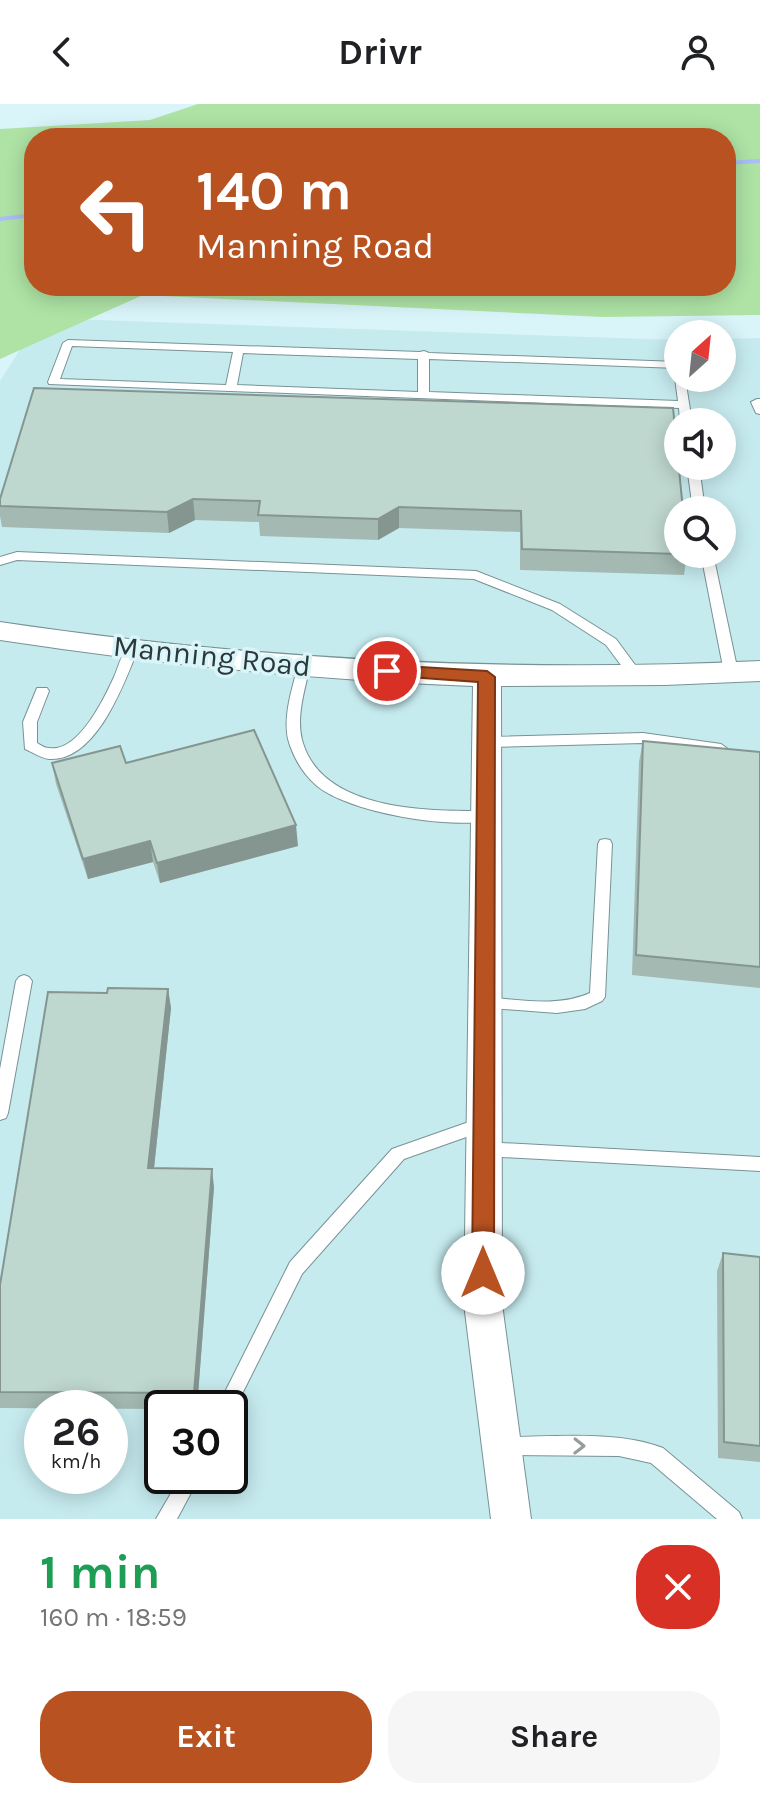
<!DOCTYPE html>
<meta charset="utf-8">
<style>
body{margin:0;font-family:Karla,sans-serif;background:#f6f6f6;color:#202124;height:100vh;display:flex;flex-direction:column;font-size:30px;white-space:nowrap}
*{box-sizing:border-box;margin:0}
p{font-size:26px;color:#757577}
.icon{flex:none;width:44px;height:44px;fill:none;stroke:currentColor;stroke-width:2;stroke-linecap:round;stroke-linejoin:round}
.map{position:relative;height:1415px;overflow:hidden}
.details{display:flex;flex-direction:column;background:#fff;flex:1}
.details>*{flex:none}
.banner{position:absolute;left:24px;top:24px;width:712px;height:168px;border-radius:32px;box-shadow:0 4px 20px #0003;background:#b85321;color:#fff;overflow:hidden}
.needle{width:52px;rotate:27deg}
.tools{position:absolute;left:664px;top:216px;display:grid;gap:16px}
.tools a{display:grid;place-items:center;width:72px;height:72px;border-radius:50%;background:#fff;box-shadow:0 4px 20px #0003;font-size:40px}
.speed{position:absolute;left:24px;top:1286px;display:flex;gap:16px;font-size:40px;font-weight:700;text-align:center}
.speed>*{display:grid;place-content:center;width:104px;height:104px;border-radius:50%;background:#fff;box-shadow:0 4px 20px #0003;line-height:1}
.speed small{font-size:20px;font-weight:400}
.speed .limit{border:4px solid #111;border-radius:12px;background:#fff;color:#111}
.pin{position:absolute;display:grid;place-items:center;width:68px;height:68px;color:#fff;margin:-34px;border:4px solid #fff;border-radius:50%;box-shadow:0 2px 8px #0007}
.me{position:absolute;width:88px;margin:-44px;rotate:0deg;stroke-linejoin:round;filter:drop-shadow(0 0 6px #0008)}
.turn{display:flex;align-items:center;gap:28px;height:168px;padding:0 40px;font-size:36px}
.turn .icon{width:104px;height:104px;stroke-width:2.5}
.turn b{display:block;font-size:56px;line-height:68px}
.round{display:grid;place-items:center;flex:none;width:84px;height:84px;border-radius:32px;background:#f6f6f6}
.head{display:flex;align-items:center;justify-content:space-between;height:136px;padding:0 40px}
h1{font-size:48px;font-weight:700;line-height:60px;color:#1e9e55}
.primary-button{display:flex;gap:16px;margin-top:auto;padding:16px 40px}
.primary-button a{flex:1;height:92px;border-radius:32px;background:#b85321;color:#fff;font-size:32px;font-weight:700;line-height:92px;text-align:center}
.primary-button a+a{background:#f6f6f6;color:#202124}
header{display:flex;justify-content:space-between;align-items:center;height:104px;padding:0 40px;background:#fff;font-size:36px;font-weight:700}
.map>svg:first-child{display:block}
</style>
<header><svg class="icon" aria-label="back" viewBox="0 0 24 24"><path d="M15 5l-7 7 7 7"/></svg>Drivr<svg class="icon" aria-label="person" viewBox="0 0 24 24"><circle cx="12" cy="8" r="4"/><path d="M4 21q1-7 8-7t8 7"/></svg></header>
<div class="map">
<svg width="760" height="1415" viewBox="0 0 760 1415">
<rect width="100%" height="100%" fill="#d9f5f9"/>
<path fill="#c6ebef" fill-rule="evenodd" d="M40 214 678 236V274H722V235L760 234V1415H0V277ZM678 318H722V362H678ZM678 406H722V450H678ZM42 1304H110V1372H42ZM162 1304H230V1372H162Z"/>
<path fill="#aee3a5" fill-rule="evenodd" d="M198 0H760V211L603 213 143 191 0 255V25L150 16ZM34 34H726V182H34Z"/>
<g fill="none" stroke-linecap="round" stroke-linejoin="round">
<path fill="#a9bdf8" fill-rule="evenodd" d="M760 55V59L726 61V57Z
M34 109V113L0 117V113Z"/>
<defs>
<path id="lane" d="M68 236 420 248 424 247 429 249 678 258V264L429 255V288L678 297 675 274 678 271V274H685L692 318H680L679 304 49 280 48 278 63 239ZM72 242 233 248 226 281 60 275ZM243 249 418 255V288L237 281Z
M757 295H760V310L756 309 751 298Z
M687 362H699L705 406H693Z
M17 448 476 467 560 500 616 535 644 573 637 578 632 576 606 541 552 506 474 475 17 456 0 461V453Z
M701 450H713L738 568 731 573 724 568Z
M132 541 138 545C124 580 96 658 49 655 41 654 32 648 25 645L23 618 37 584H47L49 587 37 618V639C41 641 44 644 49 644 78 649 104 595 114 573 119 562 122 546 132 541Z
M304 557 310 562C305 585 296 612 302 636 321 707 426 707 485 707L490 708 492 712 490 716C451 726 348 708 317 682 303 670 293 653 288 635 283 612 292 585 298 562Z
M643 629 721 640 728 645 721 650 643 639 486 643 479 638 486 633Z
M605 735 610 736 612 740 605 893 602 897 585 905 557 909 478 903 475 899 478 895 483 893C517 895 557 904 590 889L598 740 600 736Z
M24 871 29 873 32 877 8 1009 6 1014 0 1016V965L16 877 19 873Z
M483 1013 489 1015 491 1020 489 1025 404 1055 302 1170 232 1310 230 1311V1304H217L290 1158 392 1045Z
M484 1038 760 1053V1067L484 1052 478 1050 476 1045 478 1040Z
M502 1333C550 1333 619 1326 663 1344L739 1408 742 1415H717L651 1359 619 1352 502 1351 495 1349 493 1342 495 1335Z
M181 1372H200L177 1415H156Z"/>
<path id="street" d="M0 518C255 556 503 569 760 557V577L665 581 501 582 502 1200 531 1415H491L464 1200 473 582C314 576 157 560 0 536Z"/>
</defs>
<use href="#lane" stroke="#789295" stroke-width="2"/>
<use href="#street" stroke="#789295" stroke-width="2"/>
<use href="#lane" fill="#fff" fill-rule="evenodd"/>
<use href="#street" fill="#fff" fill-rule="evenodd"/>
</g>
<path fill="#a3b9b2" d="M673 304 687 450 684 471 520 466V428L399 424 378 436 260 432 259 418 195 416 169 429 2 423 0 412V395Z
M643 637 760 648V884L632 871 639 658Z
M52 659 298 742 160 779 153 758 88 775 56 680Z
M168 885 171 904 154 1064 214 1083 197 1304H162V1305L0 1304V1181L107 889Z
M723 1149 760 1153V1358L718 1354 717 1167Z"/>
<path fill="#859691" d="M193 395 195 416 169 429 167 408Z
M399 403V424L378 436V415Z
M296 721 298 742 160 779 157 759Z
M150 737 153 758 88 775 83 755Z
M168 885 171 904 152 1083 148 1064Z
M212 1065 214 1083 197 1304 194 1289Z"/>
<path fill="#bed7cf" stroke="#859691" stroke-width="2" d="M34 284 673 304 683 406H678V450L522 445 521 407 399 403 378 415 258 411 260 397 193 395 167 408 0 402V395Z
M254 626 296 721 157 759 150 737 83 755 52 659 120 642 126 659Z
M643 637 760 648V863L636 851Z
M108 884 168 885 148 1064 212 1065 194 1289 0 1288V1181L48 888 107 889Z
M723 1149 760 1153V1342L724 1338Z"/>
<defs><path id="oneway-chevron" d="M-2-3.5L2.5 0L-2 3.5" fill="none" stroke-width="1.6" stroke-linecap="round" stroke-linejoin="round" transform="scale(2)"/></defs>
<use stroke="#969c9c" href="#oneway-chevron" transform="translate(579 1342) rotate(1)"/>
<path fill="#b85321" stroke="#783615" stroke-width="2" d="M387 561 487 567 495 573 494 1169 491 1176 483 1179 475 1176 472 1169 478 578 381 571 379 567Z"/>
<g text-anchor="middle" stroke-width="7" stroke-linejoin="round" paint-order="stroke">
<g font-size="30" fill="#2d383a" stroke="#d9f5f9">
<text transform="translate(212 552) rotate(6)" y="10">Manning Road</text>
</g>
</g>
</svg>
<div class="tools">
<a><svg class="needle" viewBox="-14 -14 28 28"><path d="M0-13l5 13h-10z" fill="#e53935"/><path d="M0 13l5-13h-10z" fill="#757577"/></svg></a>
<a><svg class="icon" aria-label="sound" viewBox="0 0 24 24"><path d="M4 9h4l5-4v14l-5-4H4zM17 9q2 3 0 6"/></svg></a>
<a><svg class="icon" aria-label="search" viewBox="0 0 24 24"><circle cx="10" cy="10" r="6"/><path d="M15 15l6 6"/></svg></a>
</div>
<div class="speed"><div>26<small>km/h</small></div><div class="limit">30</div></div>
<div class="pin" style="left:387px;top:567px;background:#d93025"><svg class="icon" aria-label="arrive" viewBox="0 0 24 24"><path d="M6 21V4h12l-3 4 3 4H6"/></svg></div>
<svg class="me" style="left:483px;top:1169px" viewBox="-20 -20 40 40"><circle r="19" fill="#fff"/><path d="M0-13L10 11 0 6-10 11z" fill="#b85321"/></svg>
<div class="banner">
<div class="turn"><svg class="icon" aria-label="left" viewBox="0 0 24 24"><path d="M17 20v-9H6M10 6l-5 5 5 5"/></svg><div><b>140 m</b>Manning Road</div></div>
</div>
</div>
<section class="details">
<div class="head"><div><h1>1 min</h1><p>160 m · 18:59</p></div><a class="round" style="background:#d93025;color:#fff"><svg class="icon" aria-label="close" viewBox="0 0 24 24"><path d="M6 6l12 12M18 6L6 18"/></svg></a></div>
<div class="primary-button"><a>Exit</a><a>Share</a></div>
</section>
